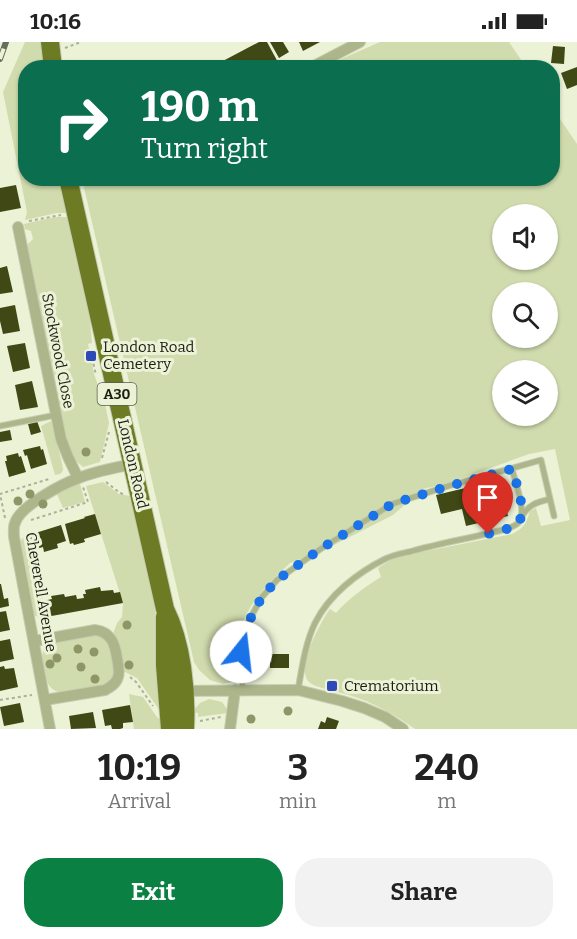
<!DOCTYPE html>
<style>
body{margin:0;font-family:Bitter,serif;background:#f2f2f2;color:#222;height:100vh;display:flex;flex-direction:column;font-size:22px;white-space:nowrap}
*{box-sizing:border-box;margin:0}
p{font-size:20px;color:#767676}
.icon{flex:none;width:33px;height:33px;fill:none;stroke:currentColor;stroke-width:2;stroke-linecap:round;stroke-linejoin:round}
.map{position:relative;height:687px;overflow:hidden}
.details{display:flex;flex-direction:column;background:#fff;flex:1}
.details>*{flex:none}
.guide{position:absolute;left:18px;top:18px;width:542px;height:126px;border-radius:24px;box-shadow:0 2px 4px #0004;background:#0b6e4f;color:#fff;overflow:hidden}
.controls{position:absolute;left:492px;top:162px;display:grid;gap:12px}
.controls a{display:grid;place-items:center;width:66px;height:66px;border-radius:50%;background:#fff;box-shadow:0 2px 4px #0004;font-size:30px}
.pin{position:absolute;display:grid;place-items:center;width:51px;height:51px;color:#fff;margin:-62px -26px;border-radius:50% 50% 50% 0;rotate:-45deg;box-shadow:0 0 6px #0007}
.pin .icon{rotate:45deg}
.me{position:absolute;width:66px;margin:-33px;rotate:16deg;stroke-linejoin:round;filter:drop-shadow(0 0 4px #0008)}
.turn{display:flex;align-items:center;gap:21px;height:126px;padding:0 24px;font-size:27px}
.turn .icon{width:78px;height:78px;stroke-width:2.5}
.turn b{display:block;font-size:42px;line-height:51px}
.eta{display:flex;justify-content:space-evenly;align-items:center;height:102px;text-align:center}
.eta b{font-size:36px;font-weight:700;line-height:42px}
.primary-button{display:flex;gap:12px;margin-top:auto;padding:12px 24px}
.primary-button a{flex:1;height:69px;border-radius:24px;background:#0b8043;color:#fff;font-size:24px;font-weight:700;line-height:69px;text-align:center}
.primary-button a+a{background:#f2f2f2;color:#222}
.status{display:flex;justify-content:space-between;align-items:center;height:42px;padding:0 30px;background:#fff;direction:ltr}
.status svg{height:16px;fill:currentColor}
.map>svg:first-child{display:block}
</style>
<div class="status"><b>10:16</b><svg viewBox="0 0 49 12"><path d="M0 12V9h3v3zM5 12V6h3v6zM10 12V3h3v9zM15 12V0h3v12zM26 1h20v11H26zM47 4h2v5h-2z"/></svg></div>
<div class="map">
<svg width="577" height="687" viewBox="0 0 577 687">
<rect width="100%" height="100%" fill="#ebf2d6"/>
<path fill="#d1dcae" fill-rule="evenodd" d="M25 0H44L47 25 26 26V136L64 137 69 171H57L25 178 27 170 3 50Z
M380 0H509L526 25H323Z
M552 65 577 102V687H415C395 673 373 660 349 653 340 650 315 646 309 640 295 627 321 579 330 567L336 571C349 556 365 545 381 535L378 526 389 519 401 514 512 492C524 486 526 482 530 469L536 466 541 484 570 478 555 407 529 412 449 441 423 447 393 473 324 508 290 521 266 544 253 561 247 571 242 582 235 609V617L239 628 235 637 232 640 223 642 210 638 199 628 194 620 82 137 552 136ZM502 172H548V218H502ZM502 250H548V296H502ZM502 328H548V374H502Z
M55 175H69L88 255 92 301 88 302 94 332 105 362 109 381 100 420 83 425 76 419 67 400 27 208V203L33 197 31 189 25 187 24 182Z
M51 379C53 386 64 426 63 428 61 433 59 432 55 433L41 384Z
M103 440 119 452 130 454 152 546 156 577 160 669 137 636 123 629 119 600 113 592 117 581 122 575 123 561 86 444Z
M80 442 85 460 63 466 57 452 68 445Z
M28 488 39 535 46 575V579L32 572 20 500Z
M90 593C97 593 103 593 107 599 113 606 117 632 110 638 102 646 72 650 61 650 44 651 36 615 46 605 52 598 81 595 90 593Z
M129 652 143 655 157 675 160 677V680L164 681V687H134Z
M209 657 222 660 227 667 228 671 198 675V671L192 670 200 661Z"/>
<path fill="#404915" d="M259 0H267L280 24 288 19 291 26H224L221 20Z
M270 0H283L289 10 279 16Z
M299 0H320L303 9Z
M553 4 565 5 564 22 551 21Z
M577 25V43L567 47 561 31Z
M16 143 21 166 0 170V146Z
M7 224 13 250 0 252V226Z
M15 263 20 289 3 292 0 279V266Z
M25 301 30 326 13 330 7 304Z
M32 339 38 365 20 368 15 343Z
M37 379 41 390 31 393 28 382Z
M10 388 12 398 0 400V390Z
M40 404 41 408 43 407 47 422 31 427 27 413 25 414 23 408Z
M18 411 19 415 21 414 26 430 9 435 5 419H7L6 414Z
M499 438 508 474 466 484 462 467 441 472 436 453Z
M95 472 101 492 84 497 85 500 74 503 73 501 70 502 65 482 85 476 84 475Z
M61 483 66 499 57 502 58 506 44 510 43 505 33 508 29 493Z
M0 542H1L4 557 8 556 9 564 0 566Z
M100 545 101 549 113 548 114 551 120 550 123 561 46 575 43 559 52 557 51 554 64 552 65 555 76 553 77 557 84 556 83 552H86L85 548Z
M6 569 10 588 0 590V570Z
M10 597 14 617 0 620V599Z
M252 610H258V615H270V612H289V626H270V619H252Z
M4 624 5 627 14 626 18 645 0 649V625Z
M20 661 24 680 4 684 0 665Z
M130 663 133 680 123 681V686L120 687H112L111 683 105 684 102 668Z
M93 670 96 686 71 687 69 674Z
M327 675 339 679 336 687H318L321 679 325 681Z"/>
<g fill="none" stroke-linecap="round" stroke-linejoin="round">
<defs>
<path id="service" d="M0 384 56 373
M522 474C529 462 538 460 550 457
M242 648 243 631 240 617 245 589 253 571 262 555 277 538 322 506 392 462 445 445 541 418 554 474
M298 648C302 626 305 602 315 581 329 553 357 531 385 517 395 512 406 511 416 508 446 500 476 495 506 487 511 485 516 484 519 480 527 470 515 440 512 427"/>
<path id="minor" d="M310 26 360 0
M18 185 61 397 68 415 78 436
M35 599 95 588C111 590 115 602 117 616 118 622 120 629 118 635 116 642 110 645 105 648L45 658
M179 649 298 648 342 659 364 666 385 675 403 687
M50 687 14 495C14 490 13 485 15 481 20 464 62 442 79 436 96 429 115 426 133 422
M230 687 235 648"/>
<path id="trunk" d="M50 0 53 26
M68 136 165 567C182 601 187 649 185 687
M165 575V623L170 687"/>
</defs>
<use href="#service" stroke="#c6ccb3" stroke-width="7"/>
<use href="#minor" stroke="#c6ccb3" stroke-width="12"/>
<use href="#trunk" stroke="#c6ccb3" stroke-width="20"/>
<path stroke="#abb09a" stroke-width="2" stroke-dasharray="3 3" stroke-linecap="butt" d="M65 6 81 0
M29 179 61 173
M92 316 96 333
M102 416 109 390
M106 440 120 451 123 452
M5 476 0 452 49 437
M31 478 88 460 83 445
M130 635 136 640 153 664
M0 658 32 653
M200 679 221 675"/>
<use href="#service" stroke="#acb68a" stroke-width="5"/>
<use href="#minor" stroke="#acb68a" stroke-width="10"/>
<use href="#trunk" stroke="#6d7b25" stroke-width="18"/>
<defs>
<path id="rail" d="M0 17 6 0"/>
</defs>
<use href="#rail" stroke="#686c5c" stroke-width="6"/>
<use href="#rail" stroke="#ebf2d6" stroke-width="4" stroke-dasharray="11" stroke-linecap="butt"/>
</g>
<g fill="#8e9667">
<circle cx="86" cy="410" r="4.5"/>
<circle cx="30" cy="452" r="4.5"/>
<circle cx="18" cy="459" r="4.5"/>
<circle cx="43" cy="462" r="4.5"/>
<circle cx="127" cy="583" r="4.5"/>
<circle cx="78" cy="607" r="4.5"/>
<circle cx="94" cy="610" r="4.5"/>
<circle cx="57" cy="616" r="4.5"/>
<circle cx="50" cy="622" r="4.5"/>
<circle cx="129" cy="623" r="4.5"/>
<circle cx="81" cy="625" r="4.5"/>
<circle cx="95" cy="637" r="4.5"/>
<circle cx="288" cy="669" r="4.5"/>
<circle cx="251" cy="677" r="4.5"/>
</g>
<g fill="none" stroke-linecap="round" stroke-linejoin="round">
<path stroke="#1a73e8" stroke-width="10" stroke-dasharray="0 18" d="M241 610 245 589 253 571 262 555 277 538 322 506 392 462 446 445 512 427C516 441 529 473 516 483 508 488 497 489 488 492"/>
</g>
<g fill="#2e4aba" stroke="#ebf2d6" stroke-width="2">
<rect x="85" y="308" width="12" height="12" rx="3"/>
<rect x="326" y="638" width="12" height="12" rx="3"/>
</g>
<g text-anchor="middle" stroke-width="6" stroke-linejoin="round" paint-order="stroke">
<rect fill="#ebf2d6" stroke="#595d4e" stroke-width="1.5" x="97.5" y="341" width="39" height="22" rx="4.5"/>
<g font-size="14" font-weight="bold" fill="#1b1d13">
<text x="117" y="357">A30</text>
</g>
<g font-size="15" fill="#1b1d13" stroke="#ebf2d6" text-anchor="start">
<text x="103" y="310">London Road<tspan x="103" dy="17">Cemetery</tspan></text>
<text x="344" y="649">Crematorium</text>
</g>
<g font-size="15" fill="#1b1d13" stroke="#ebf2d6">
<text transform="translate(58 309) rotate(79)" y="5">Stockwood Close</text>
<text transform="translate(133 422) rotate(77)" y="5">London Road</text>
<text transform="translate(41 550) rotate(80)" y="5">Cheverell Avenue</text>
</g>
</g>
</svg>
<div class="controls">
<a><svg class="icon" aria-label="sound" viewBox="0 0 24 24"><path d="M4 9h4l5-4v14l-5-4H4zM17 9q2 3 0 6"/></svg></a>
<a><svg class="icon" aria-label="search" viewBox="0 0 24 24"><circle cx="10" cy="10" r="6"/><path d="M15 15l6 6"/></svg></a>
<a><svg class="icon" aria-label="layers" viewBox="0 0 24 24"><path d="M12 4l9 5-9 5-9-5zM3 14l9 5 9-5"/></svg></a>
</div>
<div class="pin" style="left:488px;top:492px;background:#d93025"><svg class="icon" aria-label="arrive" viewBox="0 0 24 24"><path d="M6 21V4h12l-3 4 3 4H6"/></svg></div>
<svg class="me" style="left:241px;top:610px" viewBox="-20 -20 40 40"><circle r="19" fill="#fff"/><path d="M0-13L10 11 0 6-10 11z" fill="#1a73e8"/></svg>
<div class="guide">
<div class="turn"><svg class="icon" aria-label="right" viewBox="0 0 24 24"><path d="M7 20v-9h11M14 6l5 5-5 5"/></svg><div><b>190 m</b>Turn right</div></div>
</div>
</div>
<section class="details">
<div class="eta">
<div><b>10:19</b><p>Arrival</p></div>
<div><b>3</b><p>min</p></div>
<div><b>240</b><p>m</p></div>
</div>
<div class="primary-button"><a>Exit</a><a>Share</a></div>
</section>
